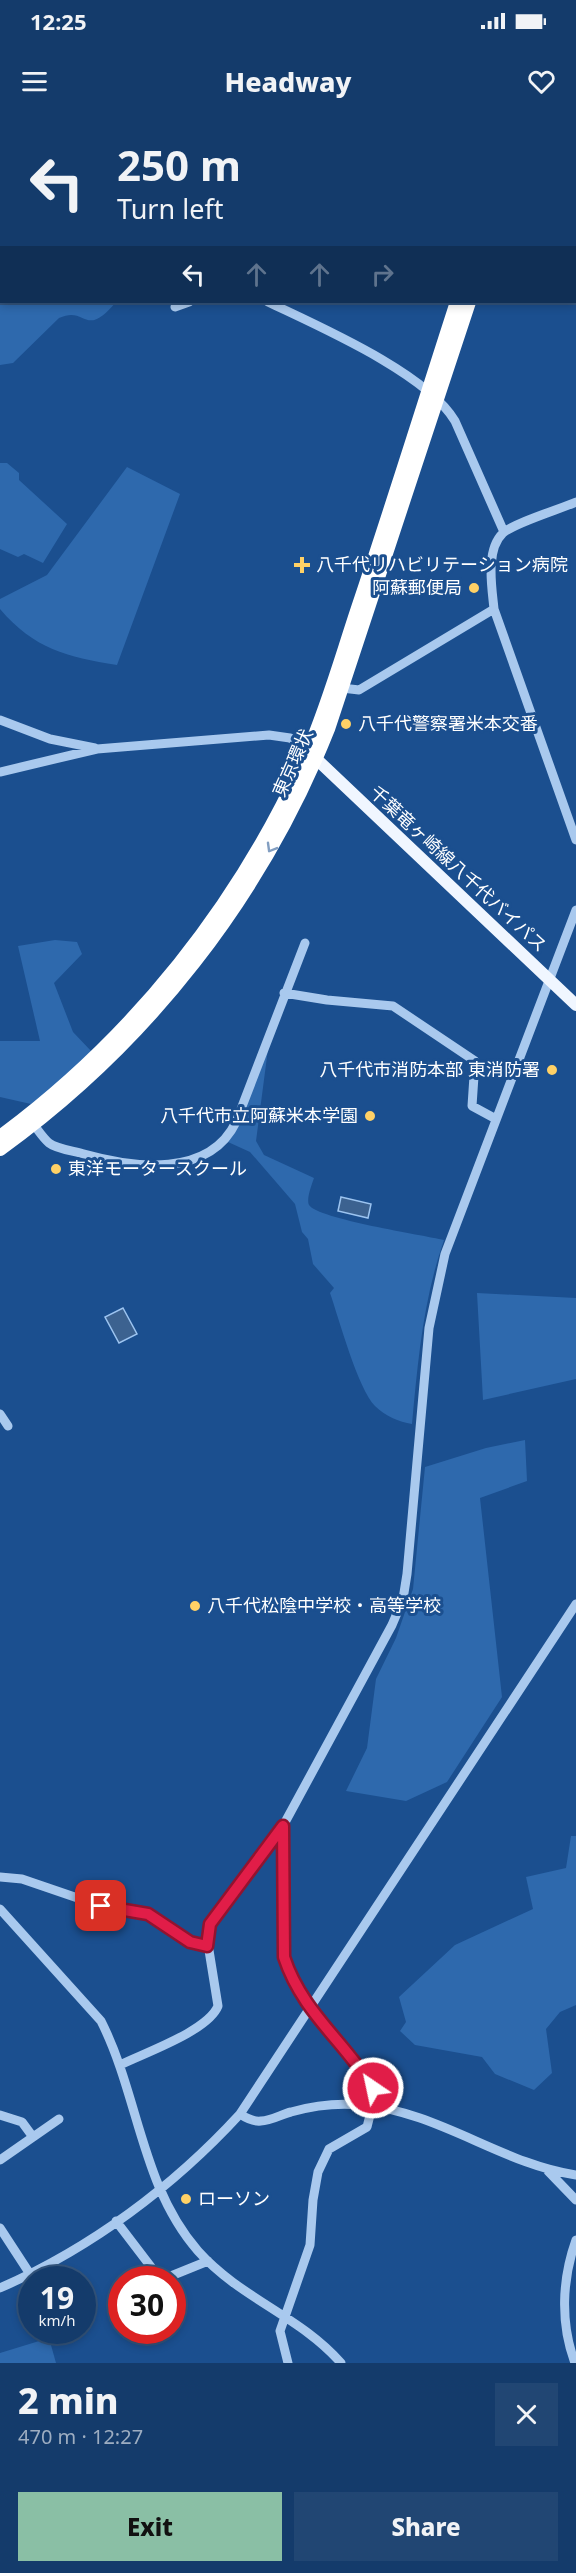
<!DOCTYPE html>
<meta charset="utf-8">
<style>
body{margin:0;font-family:"Noto Sans","Noto Sans JP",sans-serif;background:#214673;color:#f1f3f6;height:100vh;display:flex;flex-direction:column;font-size:22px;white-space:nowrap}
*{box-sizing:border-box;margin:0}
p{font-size:20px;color:#9dadc1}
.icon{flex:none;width:33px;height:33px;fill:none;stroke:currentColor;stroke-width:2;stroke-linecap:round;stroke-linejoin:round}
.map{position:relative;height:2243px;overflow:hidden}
.sheet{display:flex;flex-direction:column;background:#143b6b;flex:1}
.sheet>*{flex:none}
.banner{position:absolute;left:0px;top:0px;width:576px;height:183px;box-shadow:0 3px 9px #0003,0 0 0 2px #33557e;background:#143b6b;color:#f1f3f6;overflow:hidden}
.speed{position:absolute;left:18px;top:2146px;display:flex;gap:12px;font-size:30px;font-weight:700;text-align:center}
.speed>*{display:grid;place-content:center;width:78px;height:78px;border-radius:50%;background:#143b6b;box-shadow:0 3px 9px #0003,0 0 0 2px #33557e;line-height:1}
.speed small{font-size:15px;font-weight:400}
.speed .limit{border:9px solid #d22;background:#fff;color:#111}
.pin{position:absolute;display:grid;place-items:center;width:51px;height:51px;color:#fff;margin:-26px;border-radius:12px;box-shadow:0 3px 9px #0006}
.me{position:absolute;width:66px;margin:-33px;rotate:326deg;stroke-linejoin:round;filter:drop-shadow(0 0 4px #0008)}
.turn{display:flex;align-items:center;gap:21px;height:126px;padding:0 18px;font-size:27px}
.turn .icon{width:78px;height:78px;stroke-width:2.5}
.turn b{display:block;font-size:42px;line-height:51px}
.lanes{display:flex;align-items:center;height:57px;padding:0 18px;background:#0003;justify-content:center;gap:30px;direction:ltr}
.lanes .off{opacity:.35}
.round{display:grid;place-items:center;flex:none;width:63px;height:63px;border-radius:0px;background:#214673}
.head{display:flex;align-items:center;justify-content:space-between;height:102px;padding:0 18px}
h1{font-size:36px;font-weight:800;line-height:45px}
.action{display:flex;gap:12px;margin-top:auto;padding:12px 18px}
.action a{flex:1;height:69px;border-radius:0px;background:#8abfa5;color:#111;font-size:24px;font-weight:800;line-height:69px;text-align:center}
.action a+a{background:#214673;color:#f1f3f6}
.status{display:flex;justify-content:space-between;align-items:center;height:42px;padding:0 30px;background:#143b6b;direction:ltr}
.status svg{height:16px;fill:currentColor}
header{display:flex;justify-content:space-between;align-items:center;height:78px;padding:0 18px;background:#143b6b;font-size:27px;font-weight:800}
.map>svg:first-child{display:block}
</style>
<div class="status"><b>12:25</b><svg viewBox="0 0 49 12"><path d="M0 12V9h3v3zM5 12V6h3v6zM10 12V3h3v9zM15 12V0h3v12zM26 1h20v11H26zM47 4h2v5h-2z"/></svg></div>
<header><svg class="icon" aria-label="menu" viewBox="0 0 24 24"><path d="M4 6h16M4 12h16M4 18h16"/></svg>Headway<svg class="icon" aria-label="heart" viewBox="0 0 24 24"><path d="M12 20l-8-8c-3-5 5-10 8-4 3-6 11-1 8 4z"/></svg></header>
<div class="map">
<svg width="576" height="2243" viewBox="0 0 576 2243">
<rect width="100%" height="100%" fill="#1b4f8f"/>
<path fill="#2e69ad" d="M0 50 2 182H116C84 220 87 185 59 198L13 243 0 245Z
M0 343H7L19 353V360L67 404 43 443 24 434 18 437 0 429Z
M127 347 180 374 117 545C67 537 34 529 0 489V479L47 455Z
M55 820 77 822 82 834 54 863 73 912 92 932 45 975 31 984 0 977V921H40L18 826Z
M268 929 256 1021 264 1035 314 1058C312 1064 306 1079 309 1085 318 1099 423 1115 444 1120 423 1180 418 1241 412 1304 399 1302 385 1296 375 1286 358 1269 339 1199 330 1173L334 1168 313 1144 308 1119 302 1112 295 1084 250 1032 228 1022Z
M477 1173 576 1178V1259L483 1280Z
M525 1320 527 1361 480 1378 502 1577 447 1662 406 1681 346 1671 367 1628 376 1559 396 1518 413 1469 425 1347 486 1328Z
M571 1716H576V1885L560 1892 546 1909 552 1953 534 1970 495 1954 482 1937 415 1925 400 1911 406 1902 399 1877 455 1825 533 1789 526 1757 566 1748Z
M49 2218 56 2243H0V2233Z"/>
<path fill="#3c6290" stroke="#9cc4f0" stroke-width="1.5" d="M341 1077 371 1084 368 1098 338 1091Z
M123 1188 137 1214 119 1223 105 1197Z"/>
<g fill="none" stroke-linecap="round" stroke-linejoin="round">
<path stroke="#a9c9ee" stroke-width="9" d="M574 21H576
M0 46H2
M574 117 576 118
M268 182C318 206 427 253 455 301L504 412
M175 187 189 182
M576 382C560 389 514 403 503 413 485 430 492 468 494 489L576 720
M342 568 359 570 494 489
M0 600 50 619 95 628
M0 652 97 629 269 615 290 618 308 631
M284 873 327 880 393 886 475 941 472 986 496 999
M34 1005C38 1010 43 1018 49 1023 56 1029 74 1031 84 1034 134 1048 209 1058 236 1002L305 823
M0 1294 8 1306
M283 1706 284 1837C292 1860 304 1884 320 1903 336 1924 380 1958 376 1987
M0 1757 22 1759 101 1786 148 1794 190 1822 207 1826
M0 1789 101 1901C139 1976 141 2066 198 2131 241 2179 300 2196 341 2243
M120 1945C144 1933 208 1911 218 1886L207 1818 211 1804 283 1706 392 1505 403 1479 407 1454 429 1208 445 1134 576 790
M240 1994C246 1998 253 2002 261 2001 271 2001 282 1994 291 1992 313 1986 337 1983 359 1985 437 1990 501 2044 576 2055
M0 1995 22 2002 33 2017
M0 2040 59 1999
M548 2051 576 2080
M116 2101 161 2160
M0 2108 30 2154
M161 2160 208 2141
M0 2168C91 2128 173 2067 240 1994L576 1484
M288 2243 280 2211 310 2125 313 2080 318 2052 329 2029 367 2007 372 1987
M575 2243C560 2203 562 2159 576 2120"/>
<path stroke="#f0f6ff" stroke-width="12" d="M309 632 576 885"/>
<path stroke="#fff" stroke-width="14" d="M516 2V0
M527 2V0
M0 1017C134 918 241 784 308 632 328 586 342 536 358 488 392 387 424 284 457 182
M0 1029C147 923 261 777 328 609L469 182"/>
</g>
<defs><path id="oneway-chevron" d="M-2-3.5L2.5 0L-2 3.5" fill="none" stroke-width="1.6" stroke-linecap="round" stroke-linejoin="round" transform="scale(1.5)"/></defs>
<use stroke="#829ec1" href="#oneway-chevron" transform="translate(271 728) rotate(120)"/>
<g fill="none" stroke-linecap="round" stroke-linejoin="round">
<defs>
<path id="route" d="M101 1786 148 1794 190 1822 207 1826 210 1804 283 1706 284 1837C302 1892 344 1921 373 1968"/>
</defs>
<use href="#route" stroke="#92132f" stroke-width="15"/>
<use href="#route" stroke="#e11d48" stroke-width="10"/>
</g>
<g fill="#ffd166" stroke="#1b4f8f" stroke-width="2">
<path d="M299 436h6v6h6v6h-6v6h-6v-6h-6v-6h6z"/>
<circle cx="474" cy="468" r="6"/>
<circle cx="346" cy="604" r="6"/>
<circle cx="552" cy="950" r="6"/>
<circle cx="370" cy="996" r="6"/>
<circle cx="56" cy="1049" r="6"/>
<circle cx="195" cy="1486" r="6"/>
<circle cx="186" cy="2079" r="6"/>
</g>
<g text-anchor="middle" stroke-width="6" stroke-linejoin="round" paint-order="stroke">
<g font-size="18" fill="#fff" stroke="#1b4f8f" text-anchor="start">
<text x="316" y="451">八千代リハビリテーション病院</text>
<text x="462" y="474" text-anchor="end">阿蘇郵便局</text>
<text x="358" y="610">八千代警察署米本交番</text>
<text x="540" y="956" text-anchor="end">八千代市消防本部 東消防署</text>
<text x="358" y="1002" text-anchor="end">八千代市立阿蘇米本学園</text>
<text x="68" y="1055">東洋モータースクール</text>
<text x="207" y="1492">八千代松陰中学校・高等学校</text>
<text x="198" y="2085">ローソン</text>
</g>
<g font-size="18" fill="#fff" stroke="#1b4f8f">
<text transform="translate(293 643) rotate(-66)" y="6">東京環状</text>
<text transform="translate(458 749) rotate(43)" y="6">千葉竜ヶ崎線八千代バイパス</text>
</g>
</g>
</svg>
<div class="speed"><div>19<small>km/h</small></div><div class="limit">30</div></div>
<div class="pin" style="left:101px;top:1786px;background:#d93025"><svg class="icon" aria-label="arrive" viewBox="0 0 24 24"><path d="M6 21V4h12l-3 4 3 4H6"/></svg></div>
<svg class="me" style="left:373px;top:1968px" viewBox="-20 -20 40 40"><circle r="17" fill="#e11d48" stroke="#fff" stroke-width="3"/><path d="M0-11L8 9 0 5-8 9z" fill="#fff"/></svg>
<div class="banner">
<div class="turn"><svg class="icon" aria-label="left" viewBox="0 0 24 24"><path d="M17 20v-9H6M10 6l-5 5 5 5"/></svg><div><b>250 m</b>Turn left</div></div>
<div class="lanes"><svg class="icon" aria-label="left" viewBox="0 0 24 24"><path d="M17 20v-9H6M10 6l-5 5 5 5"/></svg><svg class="icon off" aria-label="ahead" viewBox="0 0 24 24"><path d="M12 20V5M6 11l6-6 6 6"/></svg><svg class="icon off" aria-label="ahead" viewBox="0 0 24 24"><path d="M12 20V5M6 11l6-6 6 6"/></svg><svg class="icon off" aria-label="right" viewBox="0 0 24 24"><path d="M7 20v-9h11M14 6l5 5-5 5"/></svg></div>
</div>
</div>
<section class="sheet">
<div class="head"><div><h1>2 min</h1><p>470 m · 12:27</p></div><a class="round"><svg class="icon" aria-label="close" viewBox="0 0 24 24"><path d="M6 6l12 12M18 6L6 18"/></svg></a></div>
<div class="action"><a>Exit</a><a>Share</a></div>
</section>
